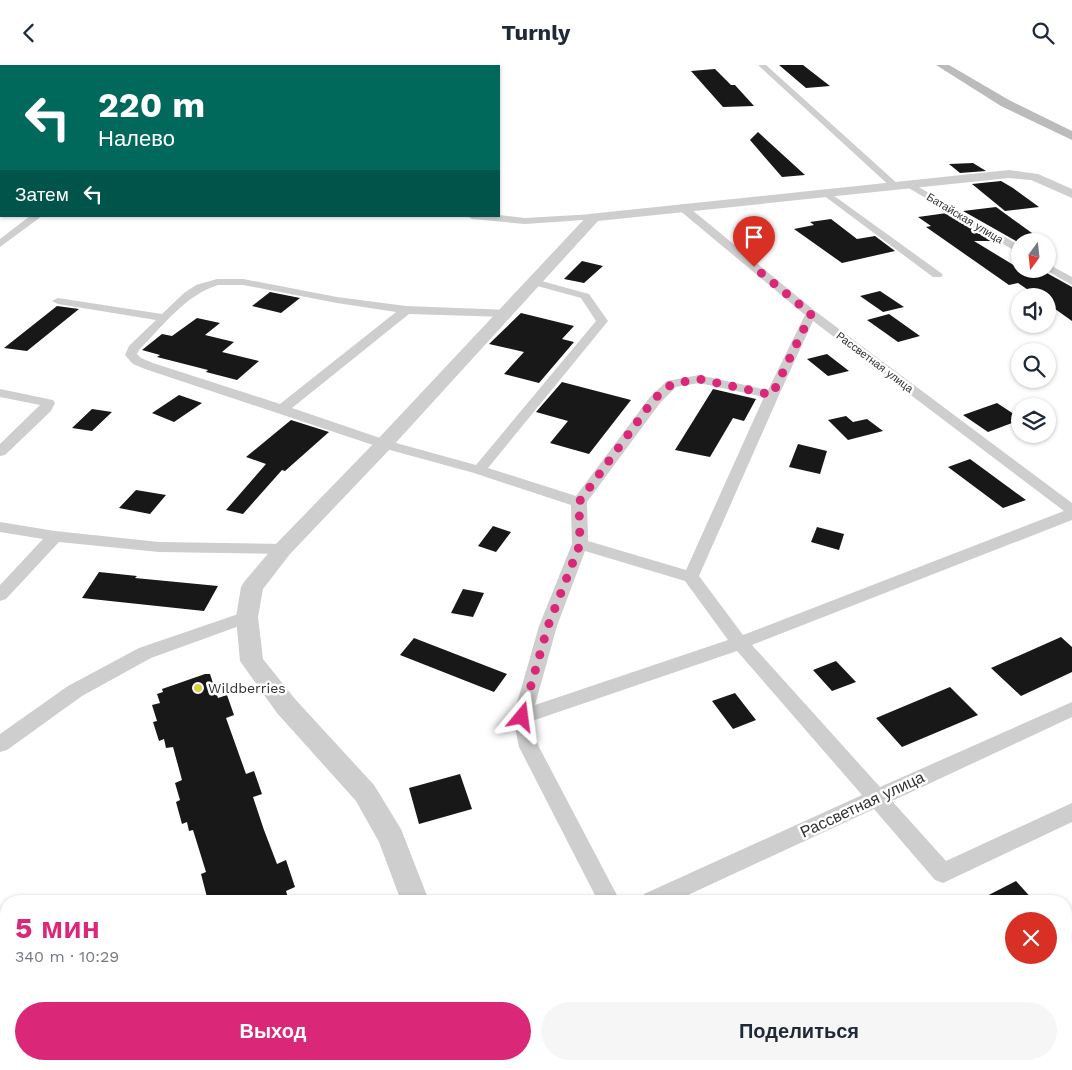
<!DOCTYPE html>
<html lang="ru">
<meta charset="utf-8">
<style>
body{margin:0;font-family:"Work Sans",sans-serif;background:#f6f6f7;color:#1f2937;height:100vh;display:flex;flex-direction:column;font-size:19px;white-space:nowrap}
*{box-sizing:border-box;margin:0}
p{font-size:16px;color:#747a83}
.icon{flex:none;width:28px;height:28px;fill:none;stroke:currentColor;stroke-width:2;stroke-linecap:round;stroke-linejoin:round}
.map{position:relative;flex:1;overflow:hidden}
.panel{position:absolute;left:0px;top:830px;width:1072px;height:175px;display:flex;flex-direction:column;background:#fff;border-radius:20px 20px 0 0;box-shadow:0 1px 4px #0004}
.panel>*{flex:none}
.top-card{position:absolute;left:0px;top:0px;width:500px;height:152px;box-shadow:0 1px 4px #0004;background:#00695c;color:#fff;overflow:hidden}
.needle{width:32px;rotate:195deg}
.buttons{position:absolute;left:1011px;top:168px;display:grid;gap:10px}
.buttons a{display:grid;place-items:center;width:45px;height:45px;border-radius:50%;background:#fff;box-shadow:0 1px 4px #0004;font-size:25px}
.pin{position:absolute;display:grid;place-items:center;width:42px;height:42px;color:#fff;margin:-51px -21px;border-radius:50% 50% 50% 0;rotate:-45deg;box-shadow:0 0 5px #0007}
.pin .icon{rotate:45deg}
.me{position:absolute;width:55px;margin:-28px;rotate:16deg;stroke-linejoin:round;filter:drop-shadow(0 0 4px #0008)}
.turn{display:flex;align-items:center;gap:18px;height:105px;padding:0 15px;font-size:22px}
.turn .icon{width:65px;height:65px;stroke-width:2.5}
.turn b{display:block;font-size:35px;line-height:42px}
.then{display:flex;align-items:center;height:48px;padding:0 15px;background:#0003;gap:10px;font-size:19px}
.round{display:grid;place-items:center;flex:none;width:52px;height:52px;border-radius:26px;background:#f6f6f7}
.summary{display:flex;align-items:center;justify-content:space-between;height:85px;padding:0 15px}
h1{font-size:30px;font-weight:700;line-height:38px;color:#db2777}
.action{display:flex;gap:10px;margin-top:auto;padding:10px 15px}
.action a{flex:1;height:58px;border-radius:30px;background:#db2777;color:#fff;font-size:20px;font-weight:700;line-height:58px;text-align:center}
.action a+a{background:#f6f6f7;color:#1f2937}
header{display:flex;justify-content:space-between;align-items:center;height:65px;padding:0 15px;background:#fff;font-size:22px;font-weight:700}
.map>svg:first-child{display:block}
</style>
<header><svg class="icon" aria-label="back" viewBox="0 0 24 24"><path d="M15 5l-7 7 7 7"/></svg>Turnly<svg class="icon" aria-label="search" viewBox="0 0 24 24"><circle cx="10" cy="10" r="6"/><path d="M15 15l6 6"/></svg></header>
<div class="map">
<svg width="1072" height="1005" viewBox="0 0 1072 1005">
<rect width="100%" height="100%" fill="#fff"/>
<path fill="#181818" d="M779 0H803L830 21 806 23Z
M715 4 731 20H735L754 41 723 42 691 6Z
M758 67 805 110 782 112 750 75Z
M973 98 986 106 960 108 949 99Z
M1001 116 1013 123 1039 142 1005 146 972 119Z
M996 142 1043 176H1016L963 146Z
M947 148 995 176H974L1020 204 1031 210 1045 207 1072 222V256L1048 239V231H1037L1018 218 1009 220 926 162 931 161 918 152Z
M831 154 857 174 875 171 895 186 842 198 794 164 814 160 810 157Z
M582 196 603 201 584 218 564 214Z
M880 226 904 242 883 247 860 231Z
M270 227 300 233 281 248 252 241Z
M57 241 79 244 27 286 4 283Z
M521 248 574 261 562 274 574 277 539 318 504 309 524 287 489 279Z
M889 249 920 271 898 277 867 255Z
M197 253 220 258 205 270 234 277 222 287 259 296 237 315 206 307 208 305 157 292 160 290 142 285 162 269 172 271Z
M827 289 849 306 828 311 807 294Z
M562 317 631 335 589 389 550 378 568 356 536 347Z
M713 324 756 334 744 356 733 353 710 392 675 385Z
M179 330 202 338 174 357 152 348Z
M997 338 1020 353V355L988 367 963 350Z
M92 344 112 347 92 366 72 363Z
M846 351 853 357 867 354 883 366 848 375 828 355Z
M291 355 329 367 285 406 282 405 243 449 226 445 266 399 246 392Z
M798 379 827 386 820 409 789 402Z
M970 394 1026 435 1003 443 948 402Z
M136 425 166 430 150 449 119 443Z
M493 461 511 467 496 487 478 481Z
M817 462 844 469 839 485 811 477Z
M99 507 137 511 135 513 218 521 204 546 82 533Z
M463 524 484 528 473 552 451 548Z
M1061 572 1072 582V607L1021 631 991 603Z
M414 573 507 609 494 627 400 590Z
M836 596 856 617 832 626 813 605Z
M205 609H210L218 633 227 630 234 650 226 653 246 709 254 706 262 729 253 732 264 765 277 799 286 795 295 822 286 826 289 836H208L201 809 206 807 193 765 189 766 187 757 182 759 176 737 180 735 175 718 182 715 173 682 166 683 164 674 159 676 153 657 157 656 152 640 160 638 157 629 163 627 162 624Z
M950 622 978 650 902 682 876 653Z
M735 628 756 655 733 664 712 636Z
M460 709 472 744 419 759 409 723Z
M1016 816 1034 836H977Z"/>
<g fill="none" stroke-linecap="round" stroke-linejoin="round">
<path fill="#cecece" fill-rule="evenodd" d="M758 0H766L899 120V124H893Z
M0 84H1V90H0Z
M910 117 1020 181V189L907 122V118Z
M826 125 941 208 943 210 941 212H933L823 130 821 128Z
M682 139 686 140 815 246 1072 438V455L752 580 880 722 1072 637V652L892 736 946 796 1072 738V757L943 818 935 815 874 744 675 836H641L644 829 862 730 737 586 532 656 539 682 620 836H598L519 682 513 652 539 561 572 479 571 440 474 408 379 382 145 304 133 299 125 290 129 281 156 255 58 239 52 236 58 233 162 249 184 228 196 220 217 214H243L337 232 406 241 510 245 512 248 506 252 409 249 292 343 389 376 476 400 596 256 581 233 530 219 528 217 534 214 589 229 608 256 488 403 576 431 650 332 667 316 699 310 768 325 805 250 678 144 677 142ZM218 220H243L337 238 396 247 280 339 153 298 141 293 137 289 139 285C162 262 185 230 218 220ZM813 256 1064 446 743 570 699 511 779 330ZM699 318 764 332 686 505 588 476 587 437 660 338 676 322ZM585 486 685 516 728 575 535 640 557 561Z
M594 149 598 150V154L525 159 472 154 467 151 499 150 525 153Z
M30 151H42L0 182V174Z
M1048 199 1072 212V220L1044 204H1048Z
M0 324 53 335 55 338 51 346 5 390 0 391V379L40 340 0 332Z
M0 457 55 466 159 477 283 479 289 480 291 484 289 488 283 489 159 487 59 477 6 534 0 536V520L43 474 0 467Z
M247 546 253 548 256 552 253 556 151 593 82 631 7 685 0 687V669L68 621 139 583Z"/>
<path fill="#cecece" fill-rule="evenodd" d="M1009 105 1038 109 1072 124V133L1031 115 1009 113 598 156 391 383 290 489 263 524 258 552 263 594 295 634 374 720 401 764 429 836H401L379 777 356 736 277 648 240 596 236 552 241 522 244 517 276 479 377 375 589 149Z
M461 999H493L495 1005H463Z"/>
<path fill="#bbb" fill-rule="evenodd" d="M936 0H949L1009 35 1072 66V75L1001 41Z"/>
</g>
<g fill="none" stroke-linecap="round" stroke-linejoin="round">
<path stroke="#db2777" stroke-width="9" stroke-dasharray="0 16.2" d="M522 652 548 561 580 479 579 437 654 334 672 319 699 314 772 330 811 249 754 202"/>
</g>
<circle fill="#d6d046" stroke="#fff" stroke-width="2" cx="198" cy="623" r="5"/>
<g text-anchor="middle" stroke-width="5" stroke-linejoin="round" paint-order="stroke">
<g font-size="11" fill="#313131" stroke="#fff">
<text transform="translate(965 153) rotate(31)" y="4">Батайская улица</text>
<text transform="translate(875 297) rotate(37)" y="4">Рассветная улица</text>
</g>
<g font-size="14" fill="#313131" stroke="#fff" text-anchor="start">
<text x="208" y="628">Wildberries</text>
</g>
<g font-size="16" fill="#313131" stroke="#fff">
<text transform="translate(862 739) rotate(-25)" y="6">Рассветная улица</text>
</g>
</g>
</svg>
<div class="buttons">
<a><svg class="needle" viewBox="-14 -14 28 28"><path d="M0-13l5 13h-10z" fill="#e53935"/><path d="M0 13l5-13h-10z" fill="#747a83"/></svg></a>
<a><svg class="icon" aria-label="sound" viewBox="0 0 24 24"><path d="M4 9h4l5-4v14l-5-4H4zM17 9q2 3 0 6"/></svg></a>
<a><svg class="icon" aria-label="search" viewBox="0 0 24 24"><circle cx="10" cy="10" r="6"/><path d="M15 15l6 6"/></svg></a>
<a><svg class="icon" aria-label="layers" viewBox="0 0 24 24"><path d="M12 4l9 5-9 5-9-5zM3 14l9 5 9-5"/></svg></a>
</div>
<div class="pin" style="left:754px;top:202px;background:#d93025"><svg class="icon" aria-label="arrive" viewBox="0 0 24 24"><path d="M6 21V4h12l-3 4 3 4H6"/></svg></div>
<svg class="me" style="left:522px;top:652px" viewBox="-20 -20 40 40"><path d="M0-17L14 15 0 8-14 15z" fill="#db2777" stroke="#fff" stroke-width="4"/></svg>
<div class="top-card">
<div class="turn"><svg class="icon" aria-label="left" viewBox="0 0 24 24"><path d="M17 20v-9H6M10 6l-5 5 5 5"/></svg><div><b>220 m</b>Налево</div></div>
<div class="then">Затем<svg class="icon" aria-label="left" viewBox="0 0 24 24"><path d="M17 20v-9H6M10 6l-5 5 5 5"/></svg></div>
</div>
<section class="panel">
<div class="summary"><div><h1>5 мин</h1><p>340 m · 10:29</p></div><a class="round" style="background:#d93025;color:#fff"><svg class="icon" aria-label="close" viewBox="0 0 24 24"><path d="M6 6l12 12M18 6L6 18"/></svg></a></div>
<div class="action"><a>Выход</a><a>Поделиться</a></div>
</section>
</div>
